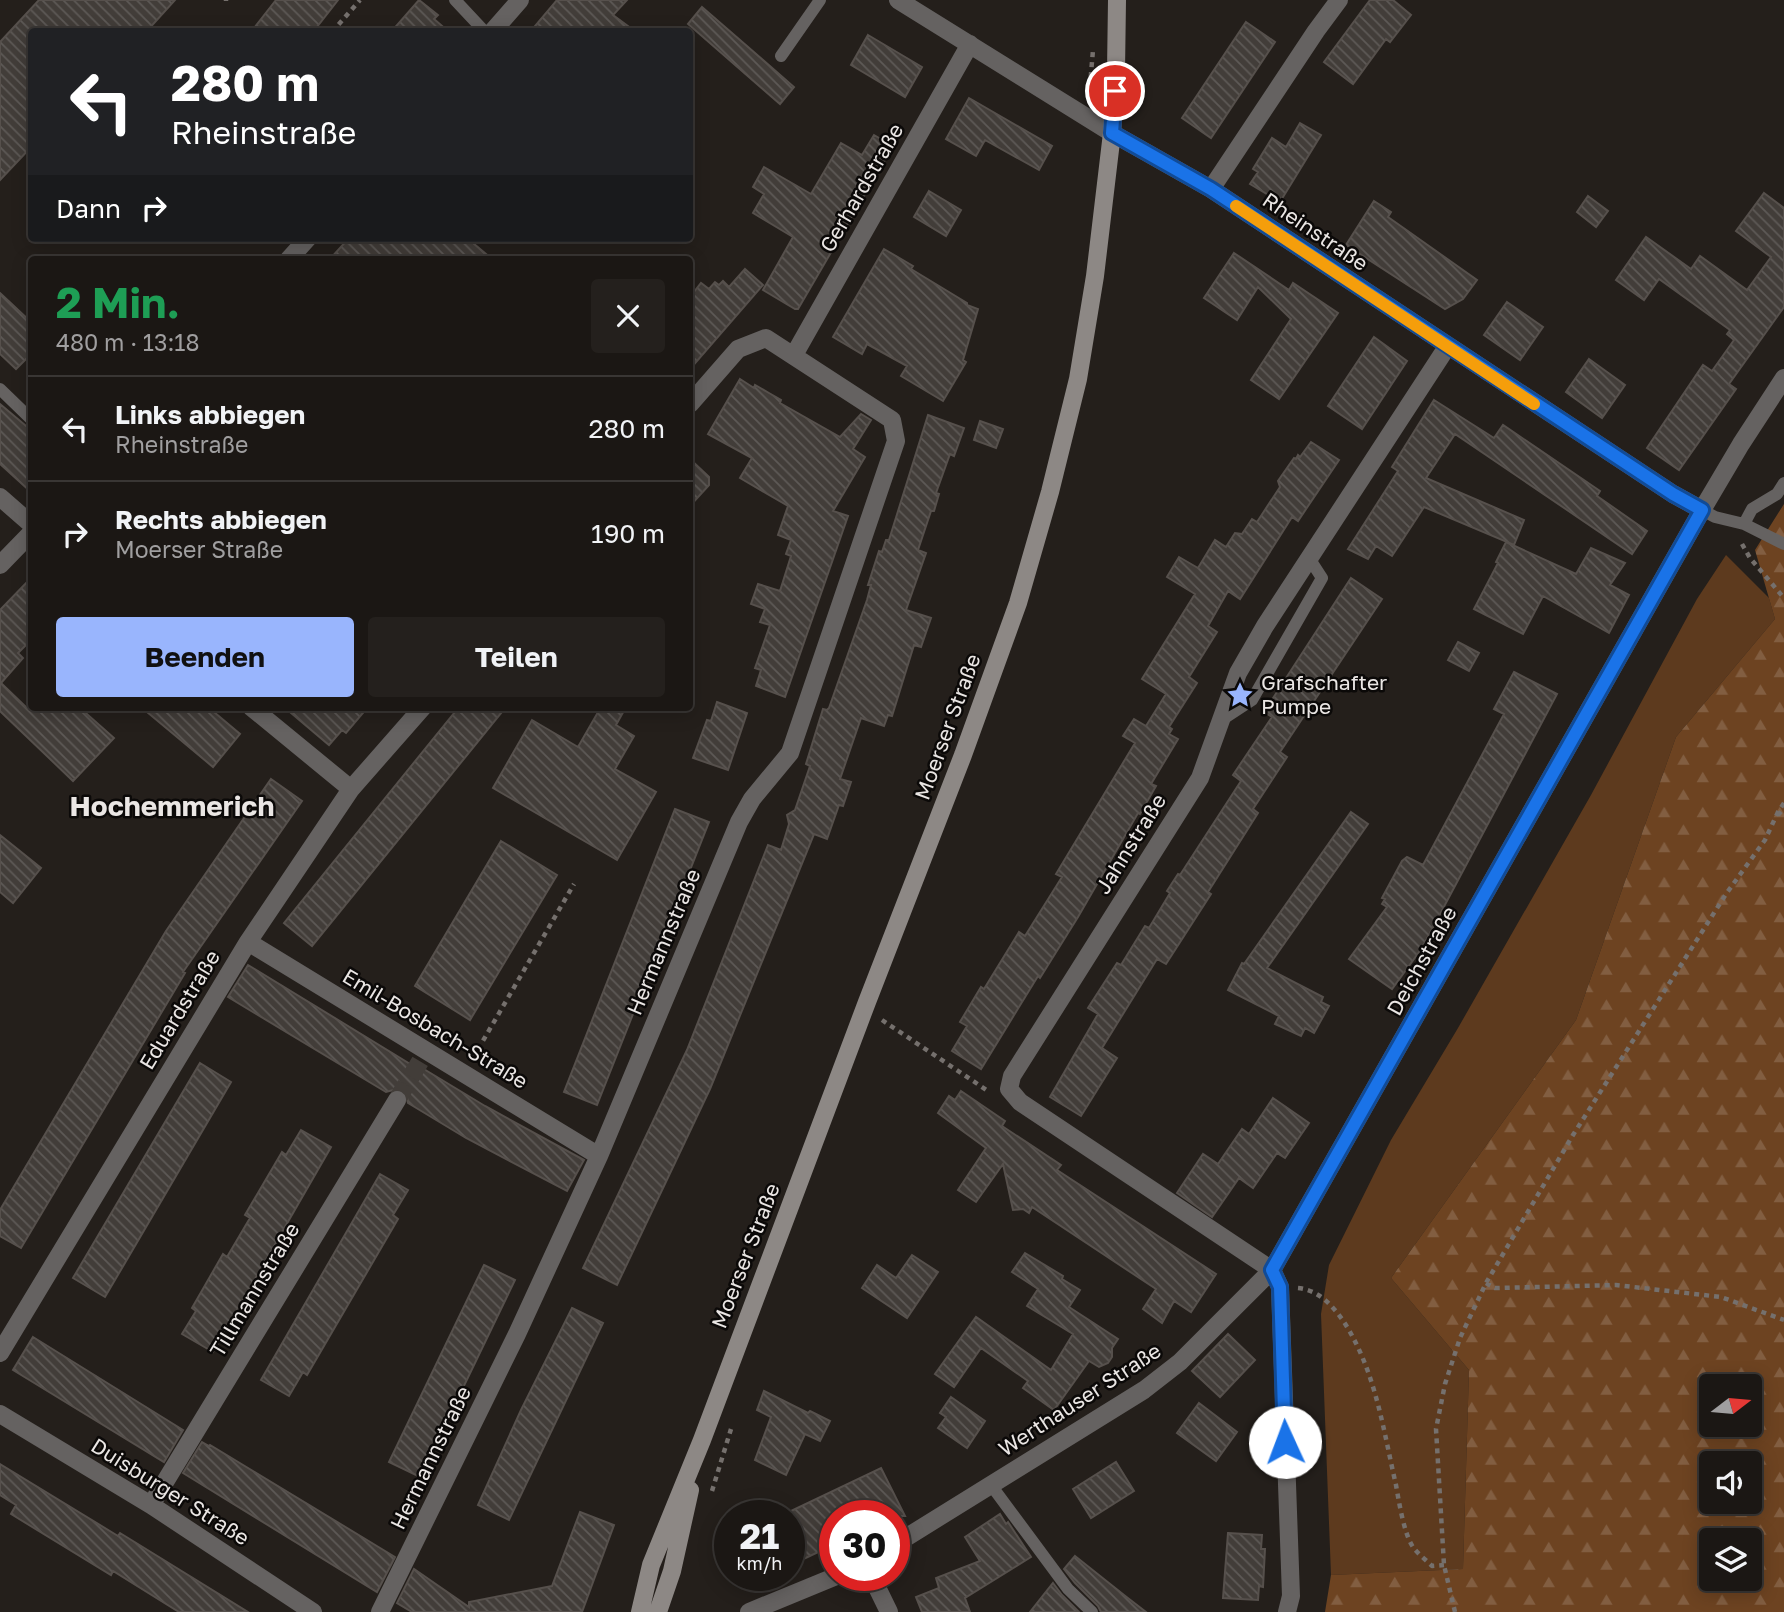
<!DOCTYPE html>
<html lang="de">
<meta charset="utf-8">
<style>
body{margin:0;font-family:"Golos Text",sans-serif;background:#24201d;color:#f1f3f6;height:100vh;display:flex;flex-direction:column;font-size:26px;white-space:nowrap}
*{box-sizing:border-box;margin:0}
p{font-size:23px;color:#a09fa0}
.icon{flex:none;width:38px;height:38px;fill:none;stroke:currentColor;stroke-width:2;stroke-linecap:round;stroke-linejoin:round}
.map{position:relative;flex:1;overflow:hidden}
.side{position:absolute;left:28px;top:256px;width:665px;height:455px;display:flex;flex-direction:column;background:#1b1714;border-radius:7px;box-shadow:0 4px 18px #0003,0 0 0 2px #393634}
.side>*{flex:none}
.top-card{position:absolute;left:28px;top:28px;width:665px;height:214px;border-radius:7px;box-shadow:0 4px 18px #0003,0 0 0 2px #393634;background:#202124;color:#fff;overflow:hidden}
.needle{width:46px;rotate:74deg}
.fabs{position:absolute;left:1699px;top:1374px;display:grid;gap:14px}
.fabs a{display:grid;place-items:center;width:63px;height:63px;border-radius:7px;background:#1b1714;box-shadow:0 4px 18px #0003,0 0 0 2px #393634;font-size:35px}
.speed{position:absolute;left:714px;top:1500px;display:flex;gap:14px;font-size:35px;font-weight:700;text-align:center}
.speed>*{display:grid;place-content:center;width:91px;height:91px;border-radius:50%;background:#1b1714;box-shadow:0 4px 18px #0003,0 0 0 2px #393634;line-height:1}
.speed small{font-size:18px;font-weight:400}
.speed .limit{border:10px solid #d22;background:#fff;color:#111}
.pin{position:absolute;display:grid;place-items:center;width:60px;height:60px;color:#fff;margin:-30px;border:4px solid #fff;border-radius:50%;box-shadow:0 2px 7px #0007}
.me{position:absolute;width:77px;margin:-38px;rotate:358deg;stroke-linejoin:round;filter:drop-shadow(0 0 5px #0008)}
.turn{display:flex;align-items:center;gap:24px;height:147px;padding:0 28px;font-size:32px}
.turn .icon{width:91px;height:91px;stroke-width:2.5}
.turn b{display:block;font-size:49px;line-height:60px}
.then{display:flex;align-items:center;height:66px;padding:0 28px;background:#0003;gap:14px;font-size:26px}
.round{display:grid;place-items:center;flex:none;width:74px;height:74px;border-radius:7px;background:#24201d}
.head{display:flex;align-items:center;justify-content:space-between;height:119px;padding:0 28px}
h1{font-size:42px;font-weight:700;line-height:52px;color:#1e9e55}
.action{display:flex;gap:14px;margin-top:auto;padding:14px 28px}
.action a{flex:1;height:80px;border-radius:7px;background:#99b5fd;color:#111;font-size:28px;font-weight:700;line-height:80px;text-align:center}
.action a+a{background:#24201d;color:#f1f3f6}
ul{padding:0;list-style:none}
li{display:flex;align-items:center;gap:21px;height:105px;padding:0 28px;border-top:2px solid #393634}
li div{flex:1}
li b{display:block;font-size:26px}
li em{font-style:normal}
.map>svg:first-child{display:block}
</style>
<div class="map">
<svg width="1784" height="1612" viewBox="0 0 1784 1612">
<defs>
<pattern id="forest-firs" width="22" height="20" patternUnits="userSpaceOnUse" patternTransform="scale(1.75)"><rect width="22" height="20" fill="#6d4321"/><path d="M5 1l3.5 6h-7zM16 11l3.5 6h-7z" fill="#825e41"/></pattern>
<pattern id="building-back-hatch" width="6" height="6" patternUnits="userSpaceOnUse" patternTransform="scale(1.75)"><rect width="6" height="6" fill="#423d39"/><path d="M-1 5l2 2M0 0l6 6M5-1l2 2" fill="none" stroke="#5d5956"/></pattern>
</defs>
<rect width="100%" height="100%" fill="#241f1b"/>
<path fill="#5d3a1e" d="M1726 555 1769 598 1775 619 1676 737 1576 1020 1391 1278 1469 1370 1463 1569 1331 1575 1321 1314 1329 1265 1391 1140 1458 1028 1591 795 1697 599Z"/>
<path fill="url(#forest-firs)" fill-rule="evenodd" d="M1784 504V1612H1325L1331 1575 1463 1569 1469 1370 1391 1278 1576 1020 1676 737 1775 619 1755 550ZM1712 1386H1750V1424H1712ZM1712 1463H1750V1502H1712ZM1712 1540H1750V1578H1712Z"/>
<path fill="url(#building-back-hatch)" stroke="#56504c" stroke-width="2" d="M39 0H175L146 32H32V146L0 180V42Z
M276 0H338L313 32H251Z
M419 0 438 15 434 19 449 32H391Z
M557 0H627L613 15 636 32H530Z
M1370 0H1393L1411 15 1390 42 1386 39 1353 84 1324 62Z
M702 7 794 87 780 104 688 24Z
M1246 22 1275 42 1211 138 1182 118Z
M868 35 922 67 905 97 851 65Z
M969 98 1052 146 1039 170 985 140 976 156 946 139Z
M1300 123 1321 135 1280 202 1250 184 1258 172 1253 169 1272 138 1286 147Z
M874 135 893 146 798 309H795L763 290 793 237 753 213 764 194 753 187 764 167 811 194 841 143 862 155Z
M929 191 961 210 946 236 914 217Z
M1764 193 1784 208V307L1729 384 1736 389 1679 470 1647 448 1703 365 1712 371 1734 340 1727 334 1730 330 1659 279 1644 300 1616 280 1646 237 1691 269 1700 256 1747 290 1771 257 1736 231Z
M1588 196 1608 211 1596 227 1577 212Z
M1374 201 1391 212 1388 217 1477 280 1463 299 1445 309 1346 245Z
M349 238H467L492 259H330Z
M884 249 913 266 911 269 967 303V305L978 309 963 360 966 362 943 401 901 376 907 366 867 344 862 354 833 337Z
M1234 253 1289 290 1293 283 1338 313 1279 399 1251 380 1291 319 1258 287 1237 320 1204 298Z
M745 269 763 285 690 369V297L701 283 709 289 715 282 719 285 723 281 729 287Z
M0 293 32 323V353L16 369 0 354Z
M1507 302 1543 327 1520 360 1484 335Z
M1374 337 1407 361 1362 429 1328 406Z
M1589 359 1625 385 1602 418 1566 392Z
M740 379 754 388 755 385 769 393 781 400 780 403 840 437 861 414 871 420 853 449 865 457 833 511 848 516 785 697 756 686 761 670 755 668 770 625 760 622 765 609 751 604 758 584 780 591 791 556 786 554 791 540 778 535 788 506 740 478 752 458 708 434Z
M1434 400 1494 438 1503 425 1600 491 1597 496 1647 531 1632 554 1455 434 1426 478 1524 520 1514 545 1424 507 1392 556 1376 546 1368 559 1348 549 1398 471 1392 467Z
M0 404 32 431V493L0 464Z
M928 415 964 428 954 456 950 454 936 493 939 494 934 511H931L918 550 926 553 906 610 931 618 921 647 914 645 892 716 888 715 884 726 861 718 840 779 851 782 843 806 839 805 827 839 814 834 710 1089 617 1285 583 1268 687 1050 768 845 781 850 789 824 787 815 795 810 810 766 806 764 823 709 827 710 829 708 867 600 871 585H868L879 551 882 552 886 540H889Z
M980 421 1003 429 996 448 974 440Z
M1311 442 1339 460 1298 521 1292 517 1240 599 1228 591 1208 626 1217 632 1189 677 1197 683 1169 727 1172 729 1169 734 1178 739 1151 784 1156 786 1140 814 1138 813 1078 917 1040 978 1038 976 981 1069 952 1051 967 1026 960 1022 981 987 984 989 1019 932 1025 936 1062 877 1056 874 1135 743 1123 736 1134 719 1146 726 1166 694 1142 679 1195 594 1167 577 1179 557 1198 568 1215 540 1226 547 1235 533 1242 534 1252 519 1257 522 1280 487 1278 481 1294 458 1296 459 1298 455 1300 457Z
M690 459 709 477V485L690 506Z
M1506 542 1576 574 1591 548 1625 563 1610 585 1629 595 1609 633 1543 596 1523 634 1474 609 1498 563 1496 562Z
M32 577V639L18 653 23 658 1 683 28 709 30 707H79L114 738 73 781 0 711V610Z
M1351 578 1382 599 1280 752 1287 757 1253 809 1258 813 1208 892 1211 894 1166 964 1157 959 1102 1048 1117 1058 1081 1116 1050 1097 1098 1014 1088 1008 1117 963 1121 965 1145 926 1149 928 1170 893 1167 891 1178 874 1180 875 1241 781 1233 775 1272 717 1264 712Z
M1458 642 1479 653 1469 671 1448 660Z
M1514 672 1557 694 1422 948 1392 989 1349 959 1387 907 1382 904 1385 899 1382 898 1402 861 1407 857 1423 865 1504 714 1494 709Z
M717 702 747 713 728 770 693 758 707 720 711 721Z
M141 707H208L240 734 213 767Z
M284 707H368L346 733 342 730 329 745Z
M459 707H506L312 946 284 923Z
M601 707H626L616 725 634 736 615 769 656 792 617 860 493 788 532 720 578 747Z
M271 779 302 801 183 972 185 973 21 1248 0 1236V1210L166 931Z
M675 809 709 822 597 1105 564 1092Z
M1351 812 1368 824 1267 968 1323 997 1321 1002 1329 1006 1314 1033 1305 1028 1301 1036 1275 1024 1279 1016 1228 990 1242 963 1244 964Z
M0 835 41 868 13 903 0 892Z
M501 841 557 875 470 1020 415 986Z
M248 965 420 1070 422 1068 485 1106 584 1160 567 1191 466 1138 408 1103 407 1095 402 1090 397 1089 386 1092 228 997Z
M200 1063 231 1082 105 1297 73 1278Z
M961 1091 1005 1121 1002 1126 1061 1165 1057 1170 1216 1274 1191 1312 1174 1301 1162 1323 1143 1309 1156 1289 1032 1207 1029 1213 1023 1209 1013 1210 1003 1164 976 1202 958 1190 986 1148 938 1113 949 1096 955 1100Z
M1273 1098 1309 1123 1285 1158 1277 1153 1253 1188 1239 1178 1212 1217 1177 1193 1203 1154 1218 1164 1242 1129 1249 1134Z
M301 1130 331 1147 213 1352 182 1334 196 1311 192 1308 223 1254 227 1257 250 1218 245 1215 282 1152 286 1155Z
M380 1174 408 1190 393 1215 398 1219 307 1375 303 1372 289 1396 261 1380Z
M1025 1253 1063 1276 1062 1279 1080 1290 1069 1307 1118 1339 1112 1348V1357L1108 1363 1099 1367 1089 1361 1054 1410 1023 1388 1028 1381 981 1348 954 1387 935 1374 976 1317 1051 1370 1073 1334 1027 1306 1038 1289 1012 1272Z
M912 1255 938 1272 907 1318 862 1288 877 1265 896 1278Z
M484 1265 515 1280 420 1477 389 1462Z
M572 1308 603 1323 509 1520 478 1505 521 1410Z
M1228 1334 1255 1360 1220 1397 1192 1371Z
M33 1337 183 1430 164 1462 13 1370Z
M764 1391 808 1413 810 1411 830 1421 820 1441 805 1434 786 1475 755 1460 771 1417 757 1410Z
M951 1397 985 1421 967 1448 938 1428 946 1417 940 1413Z
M1199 1403 1237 1432 1216 1461 1177 1433Z
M202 1442 209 1446 210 1445 395 1557 377 1592 183 1473Z
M1116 1462 1134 1491 1091 1518 1073 1489Z
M0 1464 118 1536 120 1533 248 1612H179L113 1571 111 1575 11 1514 16 1505 0 1495Z
M881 1468 905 1516H835V1544L789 1566V1512Z
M580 1512 614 1525 582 1612H412L397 1603 414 1569 469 1607V1602L552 1586Z
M1000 1514 1006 1524 1008 1522 1031 1557 965 1598 970 1612H922L916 1597 939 1588 936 1578 980 1561 965 1537Z
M1228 1533 1262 1535 1261 1549H1265L1263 1587 1259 1586 1258 1600 1223 1598Z
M1075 1556 1124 1595 1146 1612H1101L1098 1606 1075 1583 1064 1569Z
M1053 1583 1062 1595 1079 1612H1030Z"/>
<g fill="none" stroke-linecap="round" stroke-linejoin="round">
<path stroke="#423d39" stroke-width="18" stroke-dasharray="18 9" stroke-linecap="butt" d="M397 1100 421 1060"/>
<path stroke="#75706d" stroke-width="4.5" stroke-dasharray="5 5" stroke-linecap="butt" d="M226 1V0
M332 32 360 0
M1089 97 1093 50
M1742 544 1750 558 1784 598
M1784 803 1778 812 1784 817
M882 1020 988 1091
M473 1058 574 884
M1486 1283 1495 1288 1616 1285 1721 1297 1784 1320
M1298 1288C1319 1290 1333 1306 1344 1322 1376 1372 1383 1429 1396 1485 1399 1502 1404 1534 1413 1547 1418 1554 1426 1560 1432 1566L1444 1565
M712 1491 731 1429
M1455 1612 1444 1565 1436 1429 1445 1384 1460 1338 1486 1283 1573 1135 1726 894 1765 840 1778 812"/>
<path stroke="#656261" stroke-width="12" d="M455 0 485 32
M781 56 820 0
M0 389 32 420
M1702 510 1715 517 1744 524 1784 544
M1744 524 1752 509 1777 494 1784 483
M1220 721 1252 700 1322 578 1309 558
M991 1485 1068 1589 1092 1612"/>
<path stroke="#656261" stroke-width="18" d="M898 0 1112 133 1211 189 1673 494 1702 510
M492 32 520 0
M1211 189 1316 31 1339 0
M289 259 308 238
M794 355 970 44
M0 497 32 525
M0 565 32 532
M251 707 351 789
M248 942 599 1156
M0 1353 248 942 351 789 423 707
M0 1414 151 1505 313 1612
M151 1505 397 1100
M894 1545 1144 1390 1180 1362 1272 1270 1020 1102 1009 1089 1012 1076 1200 778 1238 673 1265 626 1447 347
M871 1575 889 1612
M380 1612 517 1334 599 1156 739 822 752 799 790 753 896 441 892 420 766 338 738 349 690 404
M749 1612 839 1575
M1287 1612 1291 1596 1280 1287 1272 1270 1702 510 1741 444 1784 378"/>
<path stroke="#8d8885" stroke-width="18" d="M640 1612 651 1565 702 1440 867 1002 963 755 1018 603 1050 492 1078 379 1095 276 1112 133 1116 71 1117 0
M658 1612 672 1571 690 1490"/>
</g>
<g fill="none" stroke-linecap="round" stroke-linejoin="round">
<defs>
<path id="route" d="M1115 91 1112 133 1211 189 1673 494 1702 510 1272 1270 1280 1287 1285 1442"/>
</defs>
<use href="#route" stroke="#114b97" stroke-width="18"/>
<use href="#route" stroke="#1a73e8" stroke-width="12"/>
<path stroke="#f59e0b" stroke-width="12" d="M1236 206 1534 404"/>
</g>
<defs>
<symbol id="sight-bare" viewBox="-9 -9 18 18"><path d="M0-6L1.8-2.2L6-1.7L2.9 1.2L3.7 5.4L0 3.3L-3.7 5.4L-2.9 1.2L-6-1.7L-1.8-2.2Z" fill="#99b5fd" stroke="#0b0908" stroke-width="2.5" paint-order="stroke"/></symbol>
</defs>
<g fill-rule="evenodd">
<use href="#sight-bare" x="1221" y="676" width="38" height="38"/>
</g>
<g text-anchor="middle" stroke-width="5" stroke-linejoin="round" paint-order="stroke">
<g font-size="21" fill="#eae6e4" stroke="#0b0908">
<text transform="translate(862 188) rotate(-60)" y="7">Gerhardstraße</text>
<text transform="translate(1315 232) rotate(34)" y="7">Rheinstraße</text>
<text transform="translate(948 727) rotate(-70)" y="7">Moerser Straße</text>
<text transform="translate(1131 844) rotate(-58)" y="7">Jahnstraße</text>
<text transform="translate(664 942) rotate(-67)" y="7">Hermannstraße</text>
<text transform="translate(1422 961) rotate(-61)" y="7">Deichstraße</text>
<text transform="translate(180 1010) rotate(-59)" y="7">Eduardstraße</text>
<text transform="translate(435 1029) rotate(31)" y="7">Emil-Bosbach-Straße</text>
<text transform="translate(746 1256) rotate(-69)" y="7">Moerser Straße</text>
<text transform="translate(255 1290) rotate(-59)" y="7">Tillmannstraße</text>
<text transform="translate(1080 1400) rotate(-33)" y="7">Werthauser Straße</text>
<text transform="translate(431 1458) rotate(-64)" y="7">Hermannstraße</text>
<text transform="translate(170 1492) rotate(32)" y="7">Duisburger Straße</text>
</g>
<g font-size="21" fill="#eae6e4" stroke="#0b0908" text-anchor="start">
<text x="1261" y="690">Grafschafter<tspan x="1261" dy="24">Pumpe</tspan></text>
</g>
<g font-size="28" font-weight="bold" fill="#eae6e4" stroke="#0b0908">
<text x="172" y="816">Hochemmerich</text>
</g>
</g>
</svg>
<div class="fabs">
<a><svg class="needle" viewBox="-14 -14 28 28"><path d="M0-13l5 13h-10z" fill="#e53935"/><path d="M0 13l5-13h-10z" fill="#a09fa0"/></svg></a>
<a><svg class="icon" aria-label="sound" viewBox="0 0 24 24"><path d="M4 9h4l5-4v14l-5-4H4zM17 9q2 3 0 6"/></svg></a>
<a><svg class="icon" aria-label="layers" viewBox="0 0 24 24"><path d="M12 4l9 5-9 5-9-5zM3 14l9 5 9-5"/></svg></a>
</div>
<div class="speed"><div>21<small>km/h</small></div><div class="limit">30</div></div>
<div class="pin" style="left:1115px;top:91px;background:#d93025"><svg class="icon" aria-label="arrive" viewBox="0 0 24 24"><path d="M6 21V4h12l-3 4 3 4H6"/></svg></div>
<svg class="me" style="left:1285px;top:1442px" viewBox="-20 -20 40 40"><circle r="19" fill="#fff"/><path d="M0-13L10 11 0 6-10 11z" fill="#1a73e8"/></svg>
<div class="top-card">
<div class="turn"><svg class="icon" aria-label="left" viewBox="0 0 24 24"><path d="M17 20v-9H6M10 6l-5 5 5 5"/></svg><div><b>280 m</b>Rheinstraße</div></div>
<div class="then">Dann<svg class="icon" aria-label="right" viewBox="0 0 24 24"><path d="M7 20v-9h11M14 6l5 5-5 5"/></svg></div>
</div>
<section class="side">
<div class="head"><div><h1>2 Min.</h1><p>480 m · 13:18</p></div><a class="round"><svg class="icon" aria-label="close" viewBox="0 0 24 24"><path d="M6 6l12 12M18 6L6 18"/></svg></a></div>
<ul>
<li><svg class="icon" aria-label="left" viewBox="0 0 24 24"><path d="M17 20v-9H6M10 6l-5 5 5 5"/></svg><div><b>Links abbiegen</b><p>Rheinstraße</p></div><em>280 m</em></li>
<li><svg class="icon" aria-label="right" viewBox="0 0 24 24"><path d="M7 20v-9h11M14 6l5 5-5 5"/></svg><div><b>Rechts abbiegen</b><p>Moerser Straße</p></div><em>190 m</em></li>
</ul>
<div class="action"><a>Beenden</a><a>Teilen</a></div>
</section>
</div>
